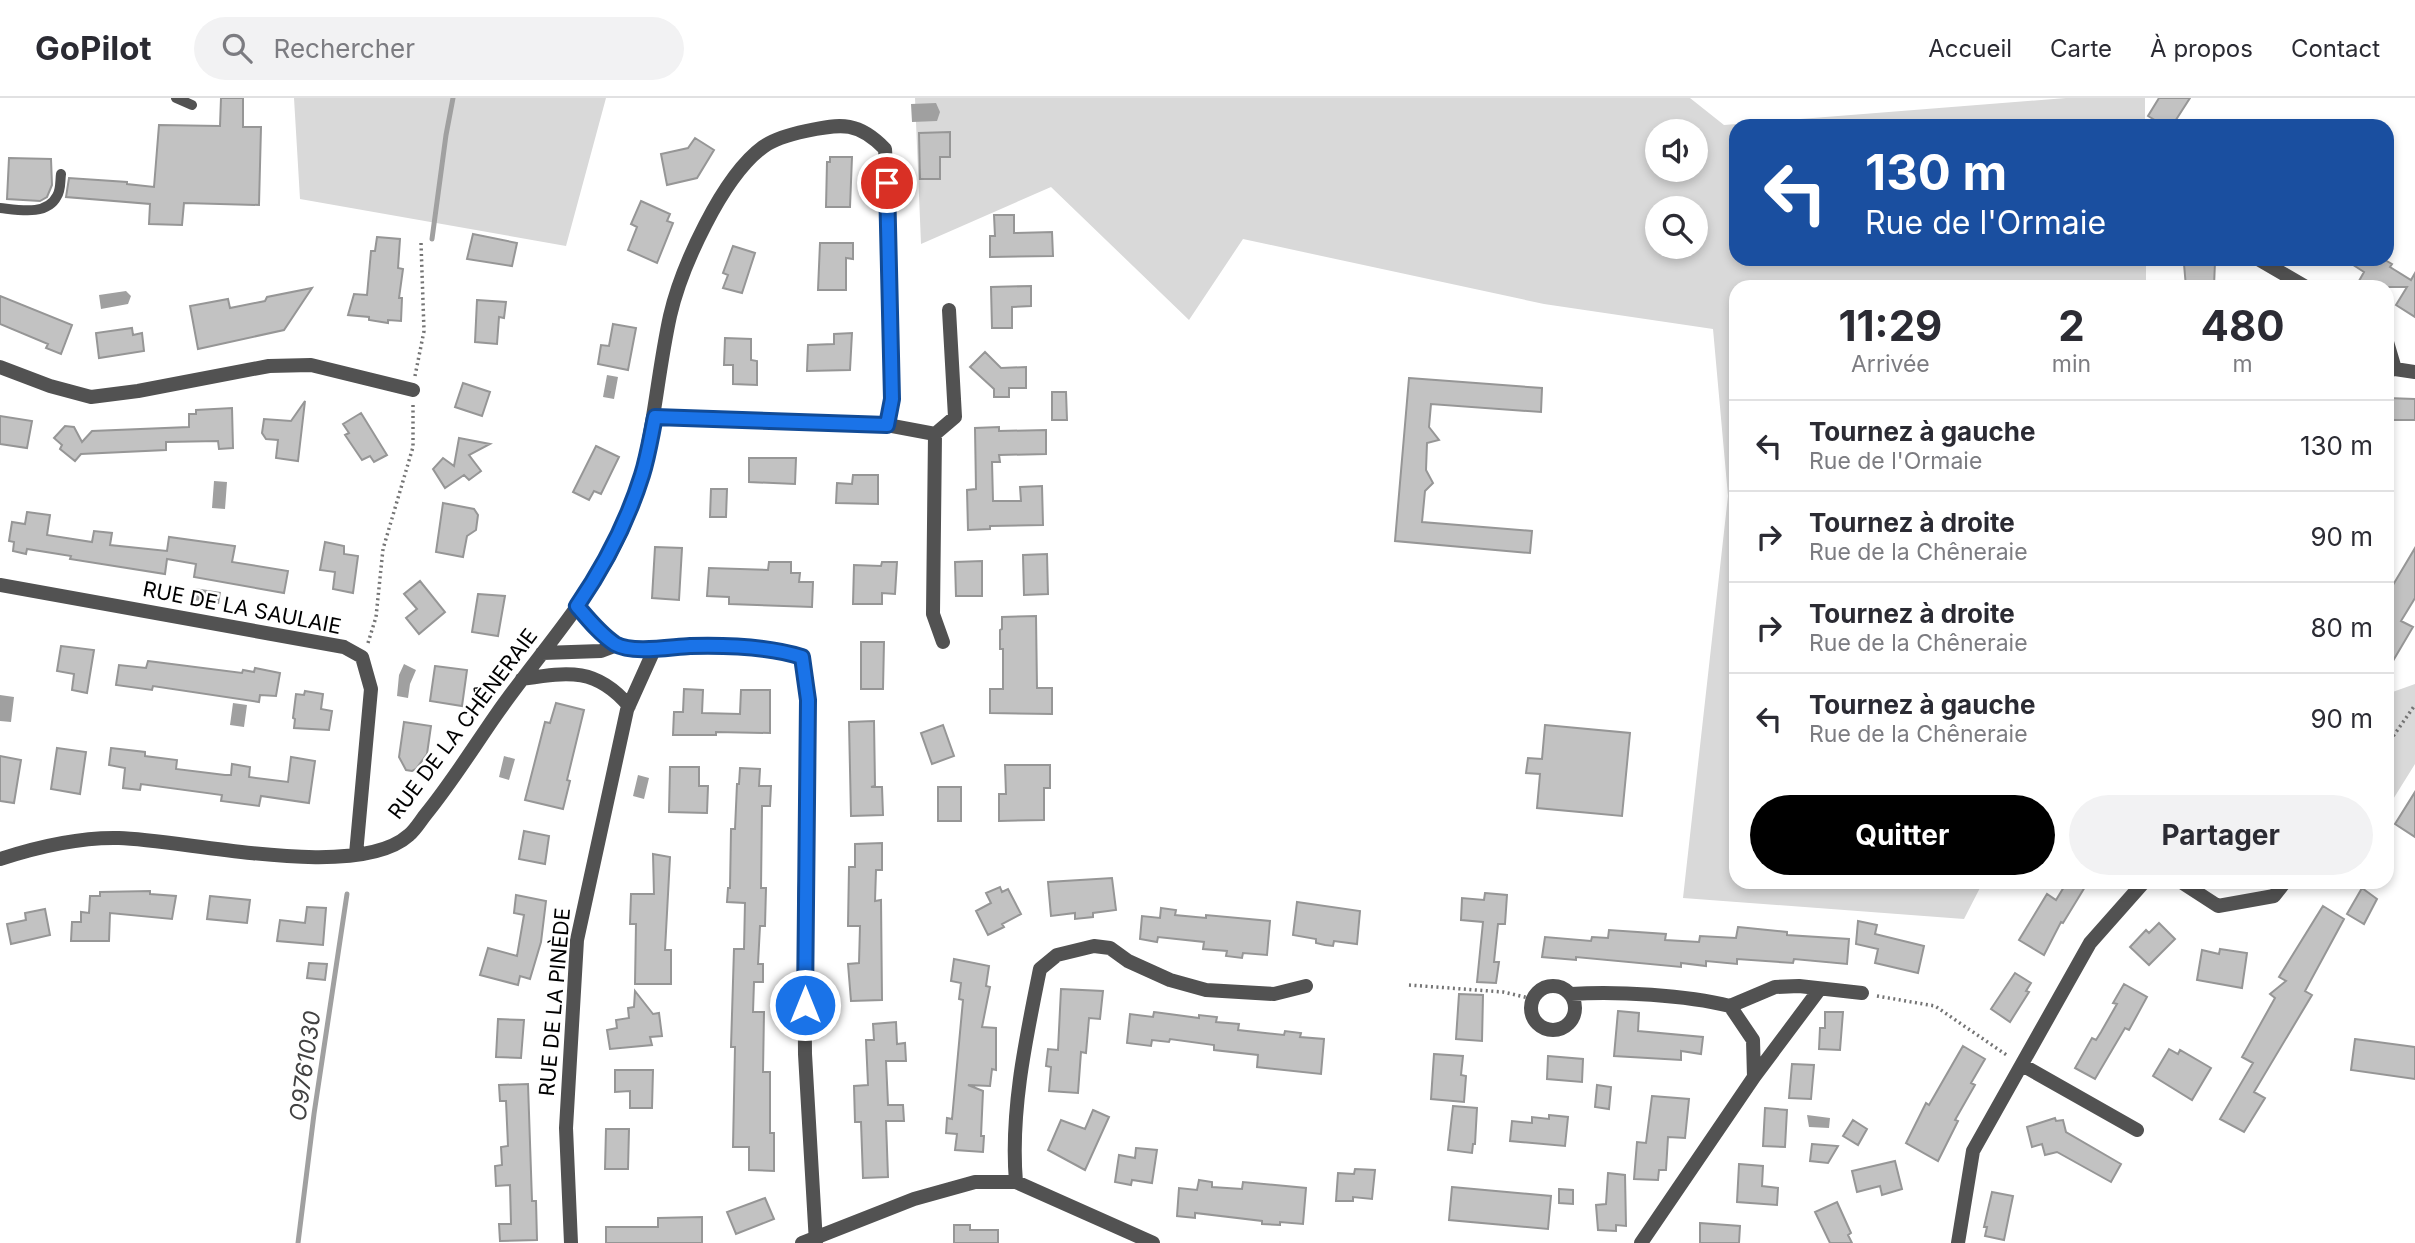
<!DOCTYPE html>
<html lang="fr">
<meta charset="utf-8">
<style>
body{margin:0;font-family:Inter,sans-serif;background:#f2f2f3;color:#2b2b33;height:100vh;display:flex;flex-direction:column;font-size:26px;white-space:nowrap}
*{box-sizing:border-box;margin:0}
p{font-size:23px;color:#7c7c81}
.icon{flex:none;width:38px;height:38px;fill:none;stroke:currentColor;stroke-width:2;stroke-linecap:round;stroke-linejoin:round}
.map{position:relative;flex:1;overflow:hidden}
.details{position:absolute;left:1729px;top:182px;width:665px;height:609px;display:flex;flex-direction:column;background:#fff;border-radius:21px;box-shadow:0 4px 10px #0003}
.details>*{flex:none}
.top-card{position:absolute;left:1729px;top:21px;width:665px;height:147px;border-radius:21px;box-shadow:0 4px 10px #0003;background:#1a4fa0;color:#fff;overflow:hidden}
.buttons{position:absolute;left:1645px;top:21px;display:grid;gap:14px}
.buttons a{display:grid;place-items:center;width:63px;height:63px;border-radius:50%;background:#fff;box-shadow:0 4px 10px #0003;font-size:35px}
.pin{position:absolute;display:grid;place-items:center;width:60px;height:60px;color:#fff;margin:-30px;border:4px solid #fff;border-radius:50%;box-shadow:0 2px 7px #0007}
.me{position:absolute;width:77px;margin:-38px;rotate:0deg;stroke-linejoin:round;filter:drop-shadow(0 0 5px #0008)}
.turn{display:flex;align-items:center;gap:24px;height:147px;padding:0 21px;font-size:32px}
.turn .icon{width:91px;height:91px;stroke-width:2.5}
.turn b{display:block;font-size:49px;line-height:60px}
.eta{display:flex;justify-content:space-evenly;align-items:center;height:119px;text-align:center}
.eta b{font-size:42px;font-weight:700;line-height:49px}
.primary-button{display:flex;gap:14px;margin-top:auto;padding:14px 21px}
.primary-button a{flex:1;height:80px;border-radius:42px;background:#000;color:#fff;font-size:28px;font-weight:700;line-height:80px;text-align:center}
.primary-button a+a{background:#f2f2f3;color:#2b2b33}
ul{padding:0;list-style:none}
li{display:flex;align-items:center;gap:21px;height:91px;padding:0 21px;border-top:2px solid #e1e1e2}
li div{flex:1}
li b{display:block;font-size:26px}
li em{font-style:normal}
header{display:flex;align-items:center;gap:42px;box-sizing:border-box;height:98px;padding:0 35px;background:#fff;border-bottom:2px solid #e1e1e2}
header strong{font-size:33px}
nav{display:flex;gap:38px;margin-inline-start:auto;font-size:24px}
.search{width:490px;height:63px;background:#f2f2f3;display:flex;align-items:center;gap:18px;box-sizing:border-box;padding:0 24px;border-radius:38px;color:#7c7c81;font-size:26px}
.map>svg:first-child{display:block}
</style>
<header>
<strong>GoPilot</strong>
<div class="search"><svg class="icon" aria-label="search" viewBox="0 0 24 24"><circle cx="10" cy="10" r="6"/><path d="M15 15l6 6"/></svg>Rechercher</div>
<nav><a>Accueil</a><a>Carte</a><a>À propos</a><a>Contact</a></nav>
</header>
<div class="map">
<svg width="2415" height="1145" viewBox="0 0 2415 1145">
<rect width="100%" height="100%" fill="#fff"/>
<path fill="#d9d9d9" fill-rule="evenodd" d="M294 0H606L566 148 300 101Z
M915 0H1690L1724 27 2066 0H2145V28H1736V161H2146V189H1736V784H1983L1964 821 1683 800 1728 398 1713 231 1544 206 1243 141 1189 222 1051 89 921 146ZM1657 33H1696V72H1657ZM1657 110H1696V149H1657Z
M2415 586V666L2387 711V596Z"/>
<path fill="#a0a0a0" d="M936 5 940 14 937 23 912 24 911 6Z
M126 193 131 198 128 206 101 211 99 197Z
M607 277 618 279 614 301 603 299Z
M214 383 227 384 225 411 212 410Z
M194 490 221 494 219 506 193 502Z
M404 566 416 572 410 586 408 600 397 598 399 577Z
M0 597 14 599 11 624 0 623Z
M233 605 247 607 244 629 230 627Z
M504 658 515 661 509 682 499 679Z
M638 677 649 680 644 701 633 698Z
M1807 1017 1830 1020 1829 1030 1809 1029Z"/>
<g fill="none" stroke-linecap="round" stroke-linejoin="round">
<path stroke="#a0a0a0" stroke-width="5" d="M432 141 446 37 453 0
M298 1145 314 1016 347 796"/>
</g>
<path fill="#c2c2c2" stroke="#969696" stroke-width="2" d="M221 0H243V29H261L259 107 184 105 182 127 149 126 150 106 66 99 69 80 127 84V86L154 89 159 27 220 28Z
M2159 0H2190L2172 28H2165L2148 18Z
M950 34V59H940V81H920L919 35Z
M695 40 714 52 697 80 667 87 661 56 688 50Z
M830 59H852L850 109H826L827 64H830Z
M9 60 51 61 52 87 47 99 40 103 7 101Z
M641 103 670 116 667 123 673 125 657 165 628 152 637 129 631 126Z
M994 117H1014V135L1052 134 1053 158 990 159V138H995Z
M473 136 517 145 512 168 467 161Z
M377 139 400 141 398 170 403 171 399 200H402L401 223 388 222V225L369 222V219L348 217 354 196 367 197 371 153H375Z
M820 145H853V161L846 160V192H818Z
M733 148 755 155 742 195 723 190 728 177 723 175Z
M2344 161H2383L2392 166 2390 169 2411 182 2415 175V219L2396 207 2407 189H2369L2359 183 2364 174Z
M2215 163 2214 189H2186L2184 166Z
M1031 188V208L1012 209V230H992L991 189Z
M312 190 284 232 198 251 190 208 228 201 230 210 265 203 267 199Z
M0 198 72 227 61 256 46 250 48 246 0 226Z
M477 202 506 204 504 220 499 219 497 246 475 244Z
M613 226 636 230 628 272 598 266 601 247 609 248Z
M132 230 133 237 142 235 144 253 99 260 96 235Z
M852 235 850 272 807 273 808 247 834 246V236Z
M725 240 751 241V262L757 263V287L733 286V267H724Z
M985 254 1001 270 1026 269V290H1009V299H994V291L970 269Z
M1409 280 1542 290 1541 314 1431 306 1429 329 1439 342 1427 345 1426 372 1433 385 1425 393 1422 424 1532 433 1530 455 1395 443Z
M463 285 490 294 482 318 455 309Z
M1052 294H1066L1067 322H1052Z
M2387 300 2415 301V322H2387Z
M305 303 298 363 276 360 278 342 266 341 262 335 264 321 291 323Z
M232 310 233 350 219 351 218 343 166 344V352L81 356 75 363 60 351 62 347 54 340 65 328 74 329 82 344 92 333 189 329V316H196V312Z
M361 315 387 357 374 364 370 358 362 362 345 337 349 335 343 326Z
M0 318 32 323 27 350 0 346Z
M999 329V333L1046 332V356L999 357 1000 364H992L993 403H1021L1020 389 1042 388 1043 427 990 428V431L968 432 967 392 976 391 975 330Z
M459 340 490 346 469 357 481 373 469 382 464 377 445 390 433 371 443 360 454 368Z
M596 348 619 359 601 396 594 393 589 402 573 394Z
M749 360H796L795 386 749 384Z
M853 377H878V406L836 405 837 385 852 386Z
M711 391H727L726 419H710Z
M443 405 474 411 478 417 476 432 467 438 463 459 436 454Z
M27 414 50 417 47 437 92 444 94 433 112 435 110 447 167 453 169 439 235 448 232 464 288 473 284 495 194 479 196 466 167 461 165 476 70 461 71 458 27 451 26 456 13 453 14 444 9 443 12 424 25 426Z
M325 444 344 448V456L358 458 353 495 333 491 335 474 320 472Z
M655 449 682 450 679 502 652 500Z
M2415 450V500L2401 523 2413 529 2387 573V497Z
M1047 456 1048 496 1024 497 1023 457Z
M982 463V498H956L955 464Z
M769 464H791V475H800L799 484H813L812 509 729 506V499L707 498 709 470 768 472Z
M882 464H897L895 496 882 495V506H853L854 467 881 468Z
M420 483 445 514 419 536 406 520 417 511 404 496Z
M478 496 505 498 498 538 472 534Z
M1036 518 1037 590H1052V616L990 615V591H1003V551H1000V532L1002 531V519Z
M861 544H884L883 591H861Z
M61 548 94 552 87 595 72 592 74 576 57 573Z
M148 563 242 575 243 572 254 574 255 570 280 575 276 598 260 597 259 604 153 588 152 592 116 587 119 567 146 570Z
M435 568 467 572 462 608 430 603Z
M684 591 703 592 702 615 740 616 741 592H770V635L716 634V637H673L674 614H683Z
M305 593 323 596 321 611 332 613 329 632 294 630 295 621 293 620 296 596 304 597Z
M556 605 584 612 567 682 570 683 563 711 525 702 545 624 550 625Z
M874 623 875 688 871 689H882L883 717 851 718 849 624Z
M404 624 431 628 427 656 416 671 412 673 406 672 399 659Z
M943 627 954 658 932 666 921 635Z
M1545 627 1630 635 1622 718 1537 710 1540 676 1526 675 1528 660 1542 661Z
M57 650 86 654 80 696 51 691Z
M111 650 145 654V658L177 662 176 671 225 677H231L232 666 250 669 249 679 288 684 291 659 315 663 309 705 261 698 259 708 221 703 222 697 141 686 140 692 123 690 125 670 109 667Z
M0 658 21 662 14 705 0 703Z
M1005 667H1050V690H1044V722L999 723V696H1006Z
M670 669H699V688H708L707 715 669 714Z
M740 670 760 671 759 688H771L770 708H762L761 790H766L765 828H760L758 866H763V884H754L753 914H764L763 974H770V1035H774V1073L749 1072V1049H733L735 949H731L734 851H744L745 805 727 804 728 790H730L731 731H735L737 686H739Z
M938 689H961V723H938Z
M2415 694V739L2395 726Z
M524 733 549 738 545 766 519 761Z
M882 745V772H876L875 803 881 802 882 902 851 903 848 866 859 865 860 828H848L849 769H855V746Z
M653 756 670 759 665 852H671V886H635L636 826H630L631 796H654Z
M1112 780 1116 812 1093 815V819L1075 821V815L1051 818 1048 784Z
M2067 784H2088L2063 825 2061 824 2044 857 2019 842 2047 796 2056 802Z
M1000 789 1002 794 1008 791 1021 816 1002 826 1004 829 988 837 976 813 991 805 986 795Z
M2362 790 2377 801 2364 826 2347 816Z
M150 793V796L176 798 172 821 110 815 109 843H71L72 824H81V814L89 815 90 798H100V794Z
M1485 795 1507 797 1505 826H1498L1494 864H1499L1496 885 1477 884 1483 824 1461 822 1462 800 1484 802Z
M516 797 546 803 541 844 530 881 520 878 518 887 480 877 488 850 517 858 524 817 514 815Z
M210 798 250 802 247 825 207 821Z
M1297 804 1360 813 1357 846 1334 843 1333 848 1325 847 1316 845V841L1293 837Z
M2323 808 2344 821 2305 893 2312 897 2254 994 2265 1000 2244 1034 2220 1021 2253 965 2242 959 2275 900 2270 896 2286 883 2279 879Z
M307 809 326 810 323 847 277 843 280 822 305 825Z
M1161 810 1176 812 1175 817 1206 820V817L1270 823 1267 857 1243 855 1242 860 1226 858 1227 853 1203 851 1204 844 1158 839 1157 844 1140 841 1142 818 1160 820Z
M45 811 50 837 11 846 7 826 26 822 25 815Z
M1858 823 1877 827 1875 836 1924 848 1918 875 1875 865 1878 851 1856 846Z
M2159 825 2175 841 2149 867 2130 849 2146 832 2149 835Z
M1738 829 1787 834V837L1849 841 1847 866 1794 861 1793 865 1737 861V866L1706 863V868L1681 865V869L1576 859V862L1542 859 1545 839 1591 843 1592 839 1608 840 1609 832 1666 836 1665 842 1699 844 1700 838 1736 840Z
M2220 851 2247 855 2242 890 2197 882 2202 852 2219 856Z
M954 861 989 868 986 888 990 889 982 929 996 930V972L992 971 990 988 968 987 983 993 981 1038H984L983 1054 955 1052 957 1036 946 1035 947 1020 952 1021 963 902 959 901 961 885 951 883Z
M309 865 327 866 325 882 307 880Z
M2015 875 2031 885 2026 893 2029 894 2010 924 1991 911Z
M2124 886 2147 899 2129 932 2125 930 2095 981 2075 970 2092 940 2096 942 2101 934 2117 906 2113 905Z
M1061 891 1103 893 1100 921 1089 920 1086 955 1081 954 1078 995 1049 993 1051 969 1046 968 1048 951 1058 952Z
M635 893 653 916 659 915 662 938 650 939 652 947 610 951 607 932 617 930 616 922 629 920 628 910 634 909Z
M1459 896 1483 897 1482 943 1456 941Z
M1618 913 1639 915 1638 933 1703 939 1701 956 1681 953V962L1614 958Z
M1154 914 1199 920V917L1217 919 1216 924 1239 926 1238 932 1284 937 1285 933 1301 935 1300 939 1324 941 1321 976 1257 969 1258 957 1214 952V947L1170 941 1169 944 1152 942 1151 948 1127 945 1130 916 1153 919Z
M1825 914H1843L1840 952 1819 951 1820 930H1825Z
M498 921 524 922 521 960 496 959Z
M896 924 897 946 905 945 906 963H886L888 1007H903L904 1023H886L888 1079 863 1080 861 1024H855L854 988 868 987 866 942H874L873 926Z
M2355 941 2415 949V981L2351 972Z
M1963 948 1985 961 1971 985 1975 987 1955 1022 1958 1023 1938 1063 1906 1045 1926 1005 1929 1007Z
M2169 951 2178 956 2180 952 2211 970 2192 1002 2153 978Z
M1434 956 1463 958 1461 977 1466 978 1464 1004 1431 1001Z
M1548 958 1583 961 1582 984 1547 981Z
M1792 966 1814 967 1811 1001 1789 1000Z
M615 972H653L652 1010H630V993L615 994Z
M528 986 532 1103H536L537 1142 500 1143 499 1126H511L510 1087 496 1088 495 1068 502 1067 501 1049 508 1048 506 1003H500L499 987Z
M1597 987 1611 989 1609 1011 1595 1009Z
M1652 998 1689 1001 1685 1040 1668 1039 1666 1072H1659L1658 1082 1634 1081 1637 1044 1646 1045Z
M1453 1008 1477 1010 1475 1046H1473L1472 1055 1448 1052Z
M1765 1010 1787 1012 1785 1049 1763 1048Z
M1093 1012 1109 1019 1085 1072 1048 1052 1061 1022 1085 1031Z
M1549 1017 1568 1019 1565 1048 1510 1043 1512 1023 1532 1025V1019L1549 1021Z
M2055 1020 2056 1023 2063 1022 2066 1034 2121 1066 2111 1084 2057 1054 2045 1057 2042 1046 2032 1049 2027 1029Z
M1853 1022 1867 1031 1858 1047 1843 1038Z
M606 1031H629L628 1071H605Z
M1812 1046 1838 1048 1828 1065 1810 1063Z
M1136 1050 1157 1052 1152 1085 1132 1082 1131 1087 1115 1084 1119 1057 1135 1060Z
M1895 1063 1902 1091 1882 1097 1880 1088 1857 1094 1852 1073Z
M1739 1066 1763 1068 1762 1088 1778 1090 1777 1107 1737 1104Z
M1355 1071 1375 1072 1372 1101 1353 1099V1103H1336L1338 1075 1354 1076Z
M1608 1075 1625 1077 1626 1128 1616 1127V1133L1598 1132 1596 1107 1606 1106Z
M1199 1082 1212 1084V1089L1242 1091 1243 1084 1306 1090 1303 1126 1280 1124V1127L1262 1126V1123L1195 1115V1120L1177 1118 1179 1090 1197 1092Z
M1452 1089 1551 1098 1548 1131 1449 1122Z
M1559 1091 1573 1092V1106L1559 1105Z
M1992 1094 2013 1098 2004 1142 1985 1138 1987 1129H1984Z
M765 1100 774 1121 736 1136 727 1114Z
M1837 1104 1851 1135 1848 1137 1852 1145H1830L1815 1114Z
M702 1119V1145H606V1129H658V1120Z
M1700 1125 1740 1128 1739 1145H1700Z
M954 1127H970V1132H998V1145H954Z"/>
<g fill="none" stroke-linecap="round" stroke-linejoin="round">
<path stroke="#747474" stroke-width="3.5" stroke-dasharray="2 3.5" stroke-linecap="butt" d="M415 278 424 233 421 145
M368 545 376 519 383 451 413 349V307
M2387 647 2415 607
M1409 887 1503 894 1533 901
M1877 898 1935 908 2008 958"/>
<path stroke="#525252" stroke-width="10" d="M176 0 192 7
M0 110C19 112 47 118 57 98 61 92 60 83 61 76"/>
<path stroke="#525252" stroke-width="14" d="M2258 161 2306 189
M2387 244 2395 271
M0 269 50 288 91 299 138 293 269 268 311 267 413 292
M2387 273 2395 271 2415 274
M887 327 935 336
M0 487 344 549 362 559 371 591 356 756
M577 508C588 521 600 537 615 546 633 556 670 549 690 548 727 547 767 548 802 559L808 602 809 674 804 810 805 956 816 1145
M943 544 933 516 935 336 955 319 949 212
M542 555 601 553 617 547
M522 581C568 574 596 569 629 608
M0 761C37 749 80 739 119 740 188 742 357 784 409 737 416 731 421 722 426 716 452 684 473 650 496 617 539 555 594 498 624 428 654 356 654 291 670 218 681 170 722 79 763 49 775 40 792 36 806 33 842 25 859 24 885 51L887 85 892 301 887 327 655 319
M2181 784 2218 808 2274 798 2285 784
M1531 910a22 22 0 1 1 44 0a22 22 0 1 1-44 0Z
M1571 896C1617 893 1686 897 1730 908L1753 942 1754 979 1641 1145
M1730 908 1775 889 1799 888 1862 895
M2022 967 2137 1032
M1754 979 1819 892
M571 1145 566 1030 577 842 627 612 654 552
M802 1145 914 1101 975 1084H1016
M1153 1145 1016 1084C1010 1014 1026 940 1040 871L1057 857 1094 848 1110 850 1128 863 1170 882 1206 892 1274 896 1306 888
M1958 1145 1973 1053 2090 845 2144 784"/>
</g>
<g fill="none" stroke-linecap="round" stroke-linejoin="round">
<defs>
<path id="route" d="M805 907 808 602 802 559C767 548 727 547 690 548 670 549 633 556 615 546 600 536 588 521 577 508 605 467 627 425 642 377 648 358 651 338 655 319L887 327 892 301 887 85"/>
</defs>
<use href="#route" stroke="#114b97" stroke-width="18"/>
<use href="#route" stroke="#1a73e8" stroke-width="12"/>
</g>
<g text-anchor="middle" stroke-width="5" stroke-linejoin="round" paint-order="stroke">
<g font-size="21" fill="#000" stroke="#fff">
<text transform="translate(242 510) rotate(11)" y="7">RUE DE LA SAULAIE</text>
<text transform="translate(463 626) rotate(-53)" y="7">RUE DE LA CHÊNERAIE</text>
<text transform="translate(555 904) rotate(-85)" y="7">RUE DE LA PINÈDE</text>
</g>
<g font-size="23" font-style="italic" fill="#414141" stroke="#fff">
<text transform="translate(305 968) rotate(-82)" y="8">O9761030</text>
</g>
</g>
</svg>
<div class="buttons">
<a><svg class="icon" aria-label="sound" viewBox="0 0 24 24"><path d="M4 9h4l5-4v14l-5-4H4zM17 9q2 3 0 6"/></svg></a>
<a><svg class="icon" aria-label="search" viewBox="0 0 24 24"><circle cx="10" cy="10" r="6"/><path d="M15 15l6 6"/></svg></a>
</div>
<div class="pin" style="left:887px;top:85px;background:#d93025"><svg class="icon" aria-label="arrive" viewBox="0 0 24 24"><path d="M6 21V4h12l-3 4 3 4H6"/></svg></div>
<svg class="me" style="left:805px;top:907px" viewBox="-20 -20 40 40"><circle r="17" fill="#1a73e8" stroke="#fff" stroke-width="3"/><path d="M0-11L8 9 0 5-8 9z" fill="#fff"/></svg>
<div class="top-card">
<div class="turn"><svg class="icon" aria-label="left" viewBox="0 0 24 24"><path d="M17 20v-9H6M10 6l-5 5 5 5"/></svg><div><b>130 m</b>Rue de l'Ormaie</div></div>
</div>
<section class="details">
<div class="eta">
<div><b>11:29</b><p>Arrivée</p></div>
<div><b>2</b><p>min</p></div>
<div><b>480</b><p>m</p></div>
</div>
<ul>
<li><svg class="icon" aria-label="left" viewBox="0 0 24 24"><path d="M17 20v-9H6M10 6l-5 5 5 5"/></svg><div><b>Tournez à gauche</b><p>Rue de l'Ormaie</p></div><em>130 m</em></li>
<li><svg class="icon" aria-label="right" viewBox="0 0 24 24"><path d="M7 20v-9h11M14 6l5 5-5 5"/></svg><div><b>Tournez à droite</b><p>Rue de la Chêneraie</p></div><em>90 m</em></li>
<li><svg class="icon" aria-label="right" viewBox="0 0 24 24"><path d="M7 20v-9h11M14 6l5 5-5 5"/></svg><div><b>Tournez à droite</b><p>Rue de la Chêneraie</p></div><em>80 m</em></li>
<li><svg class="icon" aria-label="left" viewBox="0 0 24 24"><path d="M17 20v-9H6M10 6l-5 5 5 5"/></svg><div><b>Tournez à gauche</b><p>Rue de la Chêneraie</p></div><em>90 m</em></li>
</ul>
<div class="primary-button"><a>Quitter</a><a>Partager</a></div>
</section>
</div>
